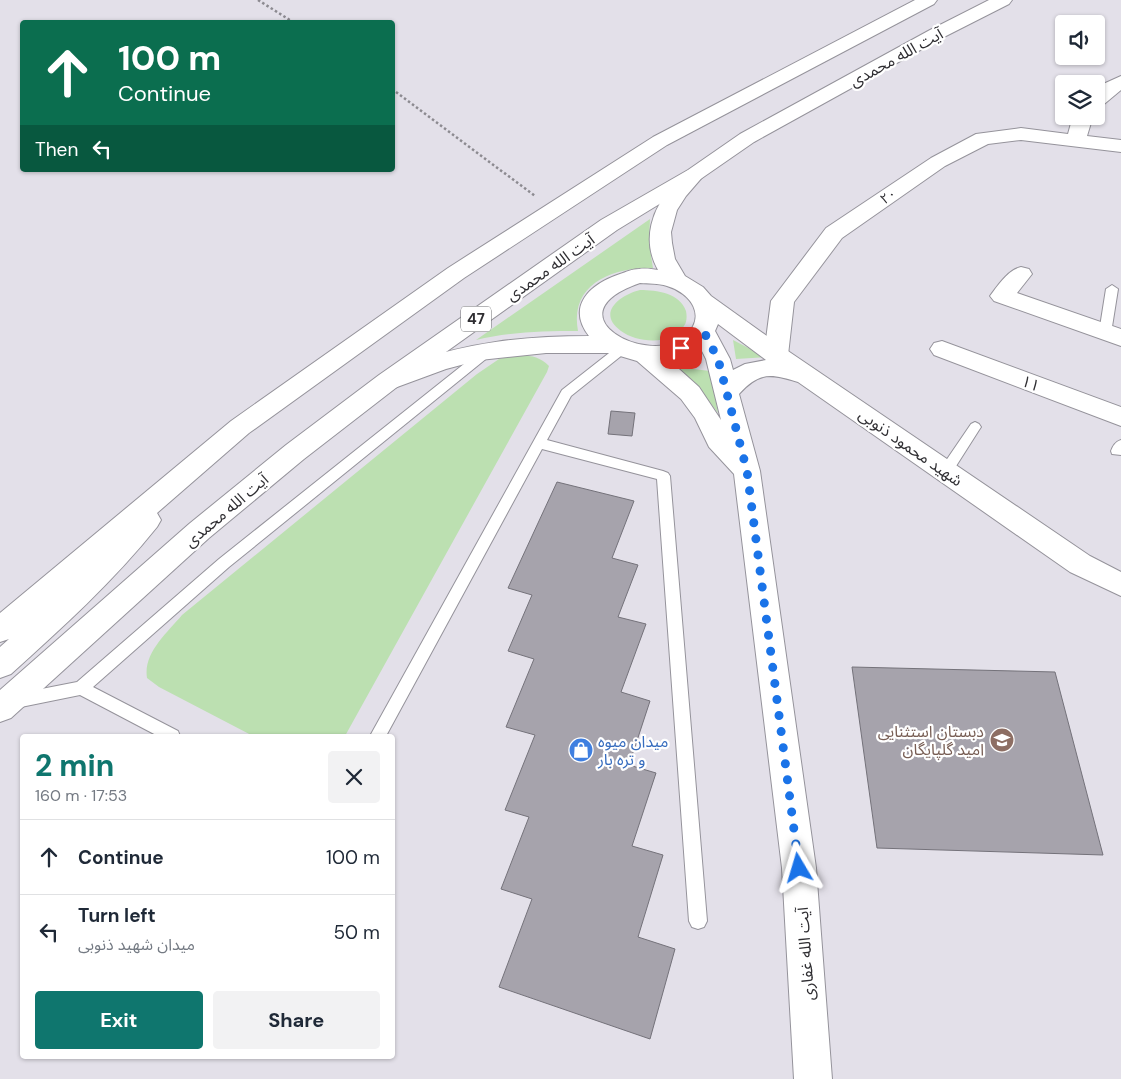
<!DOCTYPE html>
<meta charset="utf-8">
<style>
body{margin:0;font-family:"DM Sans","Noto Sans Arabic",sans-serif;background:#f2f2f3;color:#1f2937;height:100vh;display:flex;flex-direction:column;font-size:19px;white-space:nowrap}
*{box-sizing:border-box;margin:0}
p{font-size:16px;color:#747a83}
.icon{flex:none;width:28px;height:28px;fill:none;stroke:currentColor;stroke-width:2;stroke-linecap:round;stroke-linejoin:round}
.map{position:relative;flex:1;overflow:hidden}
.details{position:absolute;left:20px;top:734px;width:375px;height:325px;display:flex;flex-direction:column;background:#fff;border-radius:5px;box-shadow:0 1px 4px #0004}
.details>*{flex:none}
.guide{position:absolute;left:20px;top:20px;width:375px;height:152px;border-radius:5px;box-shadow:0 1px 4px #0004;background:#0b6e4f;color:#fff;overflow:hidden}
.buttons{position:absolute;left:1055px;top:15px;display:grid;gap:10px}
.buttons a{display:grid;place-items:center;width:50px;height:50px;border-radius:5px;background:#fff;box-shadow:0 1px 4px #0004;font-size:25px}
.pin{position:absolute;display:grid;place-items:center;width:42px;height:42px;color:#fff;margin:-21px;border-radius:10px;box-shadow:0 2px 8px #0006}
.me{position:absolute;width:55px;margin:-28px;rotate:353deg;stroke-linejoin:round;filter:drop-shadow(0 0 4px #0008)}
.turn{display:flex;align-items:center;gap:18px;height:105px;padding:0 15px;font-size:22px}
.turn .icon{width:65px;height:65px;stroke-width:2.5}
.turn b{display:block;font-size:35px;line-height:42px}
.then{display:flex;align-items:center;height:48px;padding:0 15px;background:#0003;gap:10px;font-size:19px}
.round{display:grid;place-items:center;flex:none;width:52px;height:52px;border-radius:5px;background:#f2f2f3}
.head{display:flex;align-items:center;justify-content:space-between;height:85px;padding:0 15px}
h1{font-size:30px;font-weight:700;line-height:38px;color:#0f766e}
.primary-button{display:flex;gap:10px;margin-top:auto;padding:10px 15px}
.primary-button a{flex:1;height:58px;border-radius:5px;background:#0f766e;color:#fff;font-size:20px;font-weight:700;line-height:58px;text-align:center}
.primary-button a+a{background:#f2f2f3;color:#1f2937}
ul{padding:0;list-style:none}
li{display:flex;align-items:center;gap:15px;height:75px;padding:0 15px;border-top:1px solid #e0e1e3}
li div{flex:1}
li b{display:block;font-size:19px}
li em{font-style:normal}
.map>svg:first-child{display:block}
</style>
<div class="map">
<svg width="1121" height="1079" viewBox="0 0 1121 1079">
<rect width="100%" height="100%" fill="#e3e0e9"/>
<path fill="#bce0b1" d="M650 219 649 243 653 268C614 267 569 283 578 331 543 331 510 332 476 340Z
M640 290C657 290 680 293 686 311 687 316 687 322 684 326 672 346 637 343 621 331 596 313 620 295 640 290Z
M733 340 766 357 736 359Z
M512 356C527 355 538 355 549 366L547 372 345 736H253L159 687 147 678C143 653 167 633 182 615L477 374 499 359Z
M677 367 710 371 718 413 696 384Z"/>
<path fill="#a6a3ac" stroke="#74727a" d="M611 411 635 413 632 436 608 434Z
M557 482 634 501 612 558 638 565 618 617 646 624 621 692 650 701 629 765 656 773 632 846 663 855 638 937 675 949 650 1039 499 987 532 899 501 889 529 817 505 810 535 735 506 727 534 659 508 651 532 595 508 588Z
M852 667 1055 672 1103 855 877 848Z"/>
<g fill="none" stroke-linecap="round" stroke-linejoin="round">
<defs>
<path id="lane" d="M1112 285 1118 289 1111 333 1105 337 1099 333 1106 289Z
M622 345 628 349 626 352 571 396 547 440 663 471 668 473 670 476 707 921 704 927 698 929 692 927 689 921 657 479 542 449 386 736H370L562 390 618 346Z
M488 347 492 348 494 351 492 354 229 567 93 687 178 731 180 736H158L80 695 16 708 11 706 8 701 11 696 16 694 77 682 219 559 484 348Z
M975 422 979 424 981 427 979 430 951 474H941L939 471 941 468 971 424Z
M1121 440V455L1112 454 1111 451C1113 446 1115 442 1121 440Z"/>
<path id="street" d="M1121 76V90L1103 105 1096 107V90L1101 85Z
M1073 116H1093L1087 136 1121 140V152L1021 140 988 144 945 166 842 238 794 302 788 355 785 361 776 363 767 361 764 355 771 301 826 228 931 158 976 134 1021 128 1068 134Z
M1021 267 1029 269 1032 274 1017 293 1121 329V346L994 301 990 296C998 285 1008 270 1021 267Z
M942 341 1121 407V426L934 355 930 349 934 343Z"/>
<path id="secondary" d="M695 168 702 170 705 174 686 196 677 210 671 232 672 243 675 259 685 276 703 287 711 296 785 349 1090 556 1121 572V596L1070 572 798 382C771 374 760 371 739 394L760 471 816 868 832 1079H794L782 868 734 474 709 447 695 418 681 399 637 361 610 353H546L480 360 446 369 389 390 380 387 377 381C382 371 395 369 406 365 465 342 526 336 589 336 566 306 590 284 620 274 626 272 632 269 639 269 645 268 652 269 658 270 641 240 652 208 674 184 680 177 685 170 695 168ZM640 283C648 284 658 283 667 286 691 293 708 317 684 337 649 367 548 315 640 283ZM718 324 766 360 745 364 733 370 730 359 715 331ZM701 349 706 359 721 420 699 387 669 360 691 354Z"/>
<path id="highway" d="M915 0H937L934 4 667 145 464 278 249 433 157 513 161 520 157 527C113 582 62 628 11 674L0 678V647L9 639 0 642V613L231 421 448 268 653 137Z
M989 0H1012L1009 4 942 38 754 142 702 178 617 230 397 387 304 459 209 538 11 718 0 722V690L189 524 286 445 379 375 601 220 688 170 740 134 930 30Z"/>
</defs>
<use href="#lane" stroke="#95939b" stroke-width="2"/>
<use href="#street" stroke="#95939b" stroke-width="2"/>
<use href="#secondary" stroke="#95939b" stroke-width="2"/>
<use href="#highway" stroke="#95939b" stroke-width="2"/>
<path stroke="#8c8a90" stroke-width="2.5" stroke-dasharray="2.5 2.5" stroke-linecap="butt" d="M258 0 293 22
M392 89 535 196"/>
<use href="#lane" fill="#fff" fill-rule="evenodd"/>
<use href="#street" fill="#fff" fill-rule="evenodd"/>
<use href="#secondary" fill="#fff" fill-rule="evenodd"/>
<use href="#highway" fill="#fff" fill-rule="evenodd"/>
</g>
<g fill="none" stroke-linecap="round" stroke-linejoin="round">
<path stroke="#1a73e8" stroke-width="9" stroke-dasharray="0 16.2" d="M681 348 691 344 704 332 718 359 747 471 799 868"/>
</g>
<defs>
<symbol id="school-disc" viewBox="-11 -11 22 22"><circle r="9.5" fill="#8d6e63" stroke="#fff"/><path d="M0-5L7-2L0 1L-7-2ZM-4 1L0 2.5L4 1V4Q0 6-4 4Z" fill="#fff"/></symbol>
<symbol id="shop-disc" viewBox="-11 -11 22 22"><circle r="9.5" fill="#3f7fe0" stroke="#fff"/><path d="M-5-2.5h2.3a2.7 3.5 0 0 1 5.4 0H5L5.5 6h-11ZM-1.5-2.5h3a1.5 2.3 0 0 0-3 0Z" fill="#fff"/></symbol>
</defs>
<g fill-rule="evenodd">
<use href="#school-disc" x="988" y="726" width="28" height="28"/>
<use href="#shop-disc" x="567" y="736" width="28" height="28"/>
</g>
<g text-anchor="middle" stroke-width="4.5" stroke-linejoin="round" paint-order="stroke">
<g font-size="14" fill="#2f2e32" stroke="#fff">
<text transform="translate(888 196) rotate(-34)" y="5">۲۰</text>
</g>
<rect fill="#fff" stroke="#6d6d70" stroke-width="1" x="461" y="306.5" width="30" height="25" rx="4"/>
<g font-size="15" font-weight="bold" fill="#2f2e32">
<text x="476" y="324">47</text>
</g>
<g font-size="16" fill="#2f2e32" stroke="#fff">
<text transform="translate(896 57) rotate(-29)" y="6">آیت الله محمدی</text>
<text transform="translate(550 267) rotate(-35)" y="6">آیت الله محمدی</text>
<text transform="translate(1031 383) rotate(21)" y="6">۱۱</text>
<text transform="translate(911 447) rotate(35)" y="6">شهید محمود ذنوبی</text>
<text transform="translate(226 510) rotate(-40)" y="6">آیت الله محمدی</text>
<text transform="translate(805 954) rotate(-94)" y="6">آیت الله غفاری</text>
</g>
<g font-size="16" fill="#785e54" stroke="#fff" text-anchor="end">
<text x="984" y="737">دبستان استثنایی<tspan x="984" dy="18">امید گلپایگان</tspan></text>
</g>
<g font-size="16" fill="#366cbe" stroke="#fff" text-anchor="start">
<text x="598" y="747">میدان میوه<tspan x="598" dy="18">و تره بار</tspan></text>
</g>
</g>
</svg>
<div class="buttons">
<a><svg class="icon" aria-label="sound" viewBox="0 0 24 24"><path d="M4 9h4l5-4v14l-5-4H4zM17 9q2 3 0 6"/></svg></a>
<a><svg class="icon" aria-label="layers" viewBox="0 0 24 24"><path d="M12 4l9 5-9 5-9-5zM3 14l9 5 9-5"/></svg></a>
</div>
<div class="pin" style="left:681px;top:348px;background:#d93025"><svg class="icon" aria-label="arrive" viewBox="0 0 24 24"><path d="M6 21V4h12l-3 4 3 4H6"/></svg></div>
<svg class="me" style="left:799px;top:868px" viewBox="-20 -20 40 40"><path d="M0-17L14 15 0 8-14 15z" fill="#1a73e8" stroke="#fff" stroke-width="4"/></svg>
<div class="guide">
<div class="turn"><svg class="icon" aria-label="ahead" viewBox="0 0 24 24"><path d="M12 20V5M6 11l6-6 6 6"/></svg><div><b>100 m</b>Continue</div></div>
<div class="then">Then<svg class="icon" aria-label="left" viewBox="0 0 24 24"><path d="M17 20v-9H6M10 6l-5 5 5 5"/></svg></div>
</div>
<section class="details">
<div class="head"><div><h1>2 min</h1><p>160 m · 17:53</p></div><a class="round"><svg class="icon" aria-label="close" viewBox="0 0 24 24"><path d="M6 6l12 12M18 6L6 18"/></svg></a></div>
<ul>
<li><svg class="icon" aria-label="ahead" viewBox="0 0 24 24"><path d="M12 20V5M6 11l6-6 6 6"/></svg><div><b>Continue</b></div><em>100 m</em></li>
<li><svg class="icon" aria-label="left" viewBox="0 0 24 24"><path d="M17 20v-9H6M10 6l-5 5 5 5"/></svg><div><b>Turn left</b><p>میدان شهید ذنوبی</p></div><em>50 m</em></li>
</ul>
<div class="primary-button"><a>Exit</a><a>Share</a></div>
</section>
</div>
